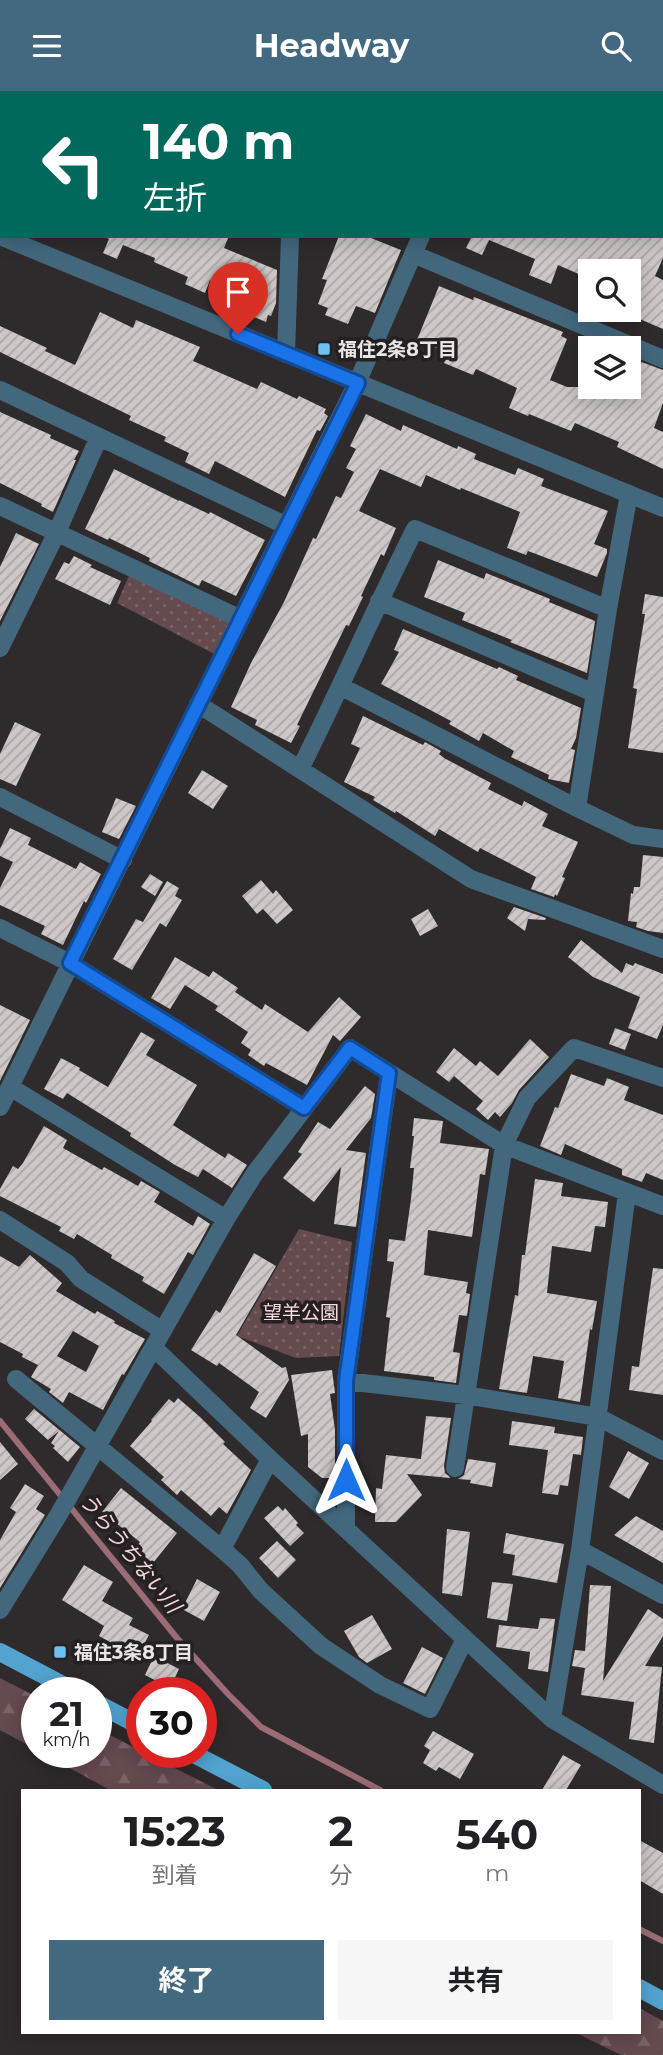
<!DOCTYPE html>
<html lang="ja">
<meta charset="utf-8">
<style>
body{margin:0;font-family:Montserrat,"Noto Sans JP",sans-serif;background:#f6f6f6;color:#202124;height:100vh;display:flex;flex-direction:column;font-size:26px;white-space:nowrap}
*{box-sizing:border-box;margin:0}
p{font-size:23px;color:#757577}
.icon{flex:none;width:38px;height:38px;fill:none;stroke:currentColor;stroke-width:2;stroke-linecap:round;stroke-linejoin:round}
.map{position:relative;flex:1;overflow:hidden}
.sheet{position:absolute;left:21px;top:1698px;width:620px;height:245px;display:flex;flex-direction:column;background:#fff;border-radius:0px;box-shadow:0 4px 18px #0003}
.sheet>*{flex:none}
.banner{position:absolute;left:0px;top:0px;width:663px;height:147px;box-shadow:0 4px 18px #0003;background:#00695c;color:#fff;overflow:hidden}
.tools{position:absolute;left:578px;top:168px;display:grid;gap:14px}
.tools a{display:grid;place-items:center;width:63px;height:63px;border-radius:0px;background:#fff;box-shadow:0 4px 18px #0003;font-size:35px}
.speed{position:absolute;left:21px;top:1586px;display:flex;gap:14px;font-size:35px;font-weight:700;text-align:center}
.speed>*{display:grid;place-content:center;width:91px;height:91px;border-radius:50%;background:#fff;box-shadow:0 4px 18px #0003;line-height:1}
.speed small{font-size:18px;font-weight:400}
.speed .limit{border:10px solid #d22;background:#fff;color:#111}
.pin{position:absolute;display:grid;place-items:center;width:60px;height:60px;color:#fff;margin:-72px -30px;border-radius:50% 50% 50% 0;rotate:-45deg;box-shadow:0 0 7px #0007}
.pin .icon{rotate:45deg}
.me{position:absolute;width:77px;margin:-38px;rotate:0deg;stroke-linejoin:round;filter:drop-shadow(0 0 5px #0008)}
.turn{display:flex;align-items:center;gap:24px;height:147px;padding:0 28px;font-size:32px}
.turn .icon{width:91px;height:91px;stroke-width:2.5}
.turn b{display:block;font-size:49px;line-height:60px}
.eta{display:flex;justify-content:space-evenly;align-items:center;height:119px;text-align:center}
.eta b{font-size:42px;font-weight:700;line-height:49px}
.cta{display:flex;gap:14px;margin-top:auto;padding:14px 28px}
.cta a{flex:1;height:80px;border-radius:0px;background:#436981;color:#fff;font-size:28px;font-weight:700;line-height:80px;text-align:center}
.cta a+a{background:#f6f6f6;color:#202124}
header{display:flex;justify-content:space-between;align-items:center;height:91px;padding:0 28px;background:#436981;color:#fff;font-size:32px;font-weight:700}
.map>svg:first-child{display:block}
</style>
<header><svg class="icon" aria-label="menu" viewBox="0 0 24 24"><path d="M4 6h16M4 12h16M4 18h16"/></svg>Headway<svg class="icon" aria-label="search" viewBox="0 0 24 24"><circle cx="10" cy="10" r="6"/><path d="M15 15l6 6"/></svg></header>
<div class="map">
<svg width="663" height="1964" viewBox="0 0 663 1964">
<defs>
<pattern id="forest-firs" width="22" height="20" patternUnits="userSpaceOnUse" patternTransform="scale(1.75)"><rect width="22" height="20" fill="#654a4e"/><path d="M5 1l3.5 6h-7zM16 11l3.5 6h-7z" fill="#7b6467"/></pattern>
<pattern id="park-dots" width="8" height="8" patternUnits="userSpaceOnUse" patternTransform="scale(1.75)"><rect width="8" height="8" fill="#654a4e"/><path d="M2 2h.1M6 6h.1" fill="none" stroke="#7b6467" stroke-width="1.8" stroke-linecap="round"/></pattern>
<pattern id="building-hatch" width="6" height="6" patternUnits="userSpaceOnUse" patternTransform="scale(1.75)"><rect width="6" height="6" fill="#cdc7c7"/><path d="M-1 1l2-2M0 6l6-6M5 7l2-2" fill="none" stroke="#aba6a6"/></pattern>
</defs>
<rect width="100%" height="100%" fill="#2f2a2b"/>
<path fill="url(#forest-firs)" d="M0 1587 37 1606V1659L0 1639Z
M96 1637 218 1699H110L40 1661H96Z
M639 1917 663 1930V1964H621L574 1941H639Z"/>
<path fill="url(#park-dots)" d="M131 480 235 532 216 564 117 512Z
M299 1138 352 1151 339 1265 296 1267 237 1245Z"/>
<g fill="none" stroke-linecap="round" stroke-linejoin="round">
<path stroke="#9b6c73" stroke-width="6" d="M0 1330 177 1547 228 1603 261 1636 380 1699
M639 1838 663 1850"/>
</g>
<path fill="url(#building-hatch)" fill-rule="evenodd" d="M104 145H229L224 157 277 179 276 212 271 225 268 224 266 231 239 220 245 204 210 189 205 202 185 193 188 186 154 171 155 167 123 154 117 168 103 162 109 148Z
M339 145H366L401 159 375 222 356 215 348 233 325 224 328 217 318 213 327 189 322 188Z
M472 145H663V167L655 185 663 189V238L628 223V180H590V188L558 174 551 193 529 184 535 168 489 149 482 164 466 157Z
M439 195 473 209 474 206 563 241 561 245 567 248 550 289 567 296H628V266L663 279V312L654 337 663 341V378L617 356 619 351 575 332 571 340 529 323 528 325 509 317 517 297 476 278 473 284 444 272 448 262 417 249Z
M100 221 133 237 136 229 200 256 193 270 257 298 261 291 297 308 299 305 326 318 324 322 328 325 320 340 317 339 285 406 215 370 209 383 185 371 189 362 164 350 166 346 129 329 131 325 0 261V235L47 257 45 260 75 274Z
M0 321 51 344 50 347 79 360 74 369H76L53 421 41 415 42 413 0 392Z
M366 323 401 340 403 334 457 358 458 355 476 363 474 368 515 384 518 377 544 388 541 395 608 420 594 453 607 458V462L597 486 528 460 526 464 507 457 520 421 461 397 460 399 426 384 421 396 380 378 359 420 396 437 384 465 381 463 361 505 363 506 349 535 346 534 297 634 300 635 291 652 255 634 257 629 231 616 251 572 284 511 313 447 316 448 336 405 341 407 354 381 346 377 356 358 350 355Z
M114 378 179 410V409L209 423 210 421 265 449 236 505 202 489 199 495 149 470 150 467 109 447 108 449 85 438Z
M16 442 39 453 0 530V476Z
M74 465 92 474 90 476 121 490 110 514 55 488 64 471 69 473Z
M438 469 484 488 486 482 550 508 549 511 595 530 587 582 510 551 512 549 462 529 465 522 424 506Z
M645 503 663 506V662L628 657 637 598 633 597 645 523H642Z
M403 538 497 578 499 576 518 585 516 589 581 617 576 647 571 658 575 659 569 692 548 688 549 684 511 666 514 660 483 642 479 650 449 633 451 630 381 593 399 561 394 559Z
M363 625 423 654 425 651 441 660 439 663 444 667 491 692 488 698 522 715 524 710 548 723 542 735 578 751 562 786 565 787 557 805 555 803 554 806 531 798 536 786 480 757 478 761 439 738 435 745 396 720 395 722 373 709 375 706 344 691 360 657 351 653Z
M15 631 41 643 16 695 0 688V663Z
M202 679 228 695 213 718 188 702Z
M116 707 136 715 119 748 102 741Z
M10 737 31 747 28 754 76 778 80 771 101 783 86 812 84 810 63 854 41 843 45 835 0 814V797L13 771 0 765V758Z
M643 764 663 766V842L648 840 636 836 637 831 628 830 631 802 633 803 634 796H640Z
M150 783 163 791 155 805 141 796Z
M261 789 273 803 276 799 293 819 277 833 263 818 257 823 242 805Z
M167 790 179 797 175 805 182 809 166 836 160 832 132 879 113 868 136 828 143 831Z
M514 816 546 827 545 829 528 828 525 840 507 827Z
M428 818 438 835 420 845 411 828Z
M581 849 622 882 626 872 633 875 635 872 663 883V934L657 948 628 937 640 906 593 886 568 866Z
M175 866 209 886 213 880 238 897 235 901 262 919 265 913 308 941 339 906 361 926 340 950 333 944 307 994 266 972 264 975 248 964 251 959 241 952 248 941 215 919 218 915 185 894 170 918 151 907Z
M0 914 30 929 0 990Z
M615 937 631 943 625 959 609 953Z
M141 941 155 949 146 964 197 994 173 1034 225 1067 228 1062 247 1074 232 1097 203 1078 198 1086 175 1074 130 1045 131 1042 67 1002 63 1008 44 998 61 967 80 977 79 979 108 996Z
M530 948 549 966 519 999 512 1012 500 1026 495 1021 488 1029 476 1018 483 1010 454 985 449 991 436 981 454 957 476 975 480 970 498 985Z
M571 983 604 995 607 987 629 996 624 1009 663 1024V1089L646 1082 642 1091 622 1084V1078L565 1053 561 1064 540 1055 555 1016 558 1017Z
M365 995 375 1003 371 1027 346 1059 366 1062 356 1136 334 1133 341 1076 314 1111 283 1087 302 1063 298 1061 318 1031 330 1038Z
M414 1027 443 1030 440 1052 489 1058 485 1084 480 1083 472 1146 428 1139 424 1184 468 1191 466 1202 470 1203 467 1225 459 1224 453 1261 460 1262 456 1292 434 1289V1286L384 1280 390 1227 386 1226 394 1171 387 1170 389 1148 405 1150 411 1108 414 1077H410L414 1045H412Z
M44 1035 67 1049 63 1057 102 1079 104 1076 138 1095 141 1090 160 1101 154 1111 193 1135 198 1125 210 1133 193 1164 188 1161 164 1203 142 1190 144 1186 111 1167 112 1164 77 1143 74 1148 59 1140 61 1136 0 1105V1098L13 1075 18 1078 23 1072Z
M535 1088 563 1092 561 1105 608 1111 605 1136 595 1135 591 1161 552 1155 547 1202 597 1210 592 1239 590 1238 580 1311 558 1307 564 1270 533 1265 527 1302 499 1298 515 1204 518 1205 522 1164H525Z
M254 1162 276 1175 236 1244 282 1277 286 1276 289 1289 266 1327 250 1317 259 1301 219 1272 217 1275 191 1259 216 1219 220 1222Z
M30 1164 62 1192 56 1200 95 1223 97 1220 115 1230 114 1232 145 1248 124 1284 122 1283 103 1319 69 1301 63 1312 49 1301 51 1298 31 1286 38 1274 22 1266 23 1263 0 1251V1165L19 1176ZM73 1240 99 1255 86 1281 57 1265Z
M653 1177 663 1178V1304L629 1299 632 1275 639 1276Z
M332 1279 335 1302 330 1303 335 1339V1387H322L308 1376V1343L301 1345 291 1284Z
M178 1307 200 1326 225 1351 223 1353 251 1379 227 1423 219 1416 211 1425 181 1399 177 1404 161 1389 164 1386 130 1355 152 1330 151 1329 169 1308 174 1312Z
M34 1318 80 1356 68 1371 53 1357 55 1355 51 1352 59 1340 48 1349 25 1328Z
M426 1325 451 1327 444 1375 445 1382 451 1387 407 1383 422 1404 396 1431H375L376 1397 382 1398 386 1364 421 1368Z
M512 1330 555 1336 554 1342 583 1346 581 1364 573 1363 568 1395 560 1394 558 1404 542 1402 548 1359 509 1354Z
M0 1351 18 1373 0 1389Z
M628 1360 649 1372 629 1408 609 1396Z
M468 1368 496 1372 492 1396 470 1392 471 1389 458 1388 464 1384Z
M25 1393 44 1405 36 1418 45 1424 0 1497V1449L16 1421 10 1417Z
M121 1397 177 1442 153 1472 135 1458 140 1451 102 1421Z
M278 1415 283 1420 285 1417 298 1432 296 1434 304 1442 290 1455 264 1427Z
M636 1425 663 1440V1472L614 1444Z
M447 1438 470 1441 462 1505 442 1502Z
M506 1442 564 1453 557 1492 512 1484 515 1464 503 1462Z
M277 1450 296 1469 278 1487 259 1467Z
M84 1474 113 1491 102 1510 133 1527 129 1534 149 1544 137 1566 99 1545 104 1535 62 1509Z
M197 1488 220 1501 204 1530 182 1518Z
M492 1491 513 1493 507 1530 487 1527Z
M590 1494 611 1495 603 1590 648 1518 663 1528V1545L645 1575 662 1576 654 1652 629 1648 634 1611 581 1604 585 1577 572 1575 575 1559 585 1560Z
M372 1524 392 1558 367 1572 359 1566 344 1540Z
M540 1527 555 1528 548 1581 528 1578 530 1561 496 1556 499 1534 538 1538Z
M422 1556 443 1567 425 1603 403 1592Z
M154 1565 179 1578 170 1597 145 1584Z
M433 1640 474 1663 460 1688 439 1676 436 1680 423 1672 430 1659 424 1655Z
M563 1664 581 1674 566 1699H542Z
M639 1749 663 1762V1803L639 1789Z"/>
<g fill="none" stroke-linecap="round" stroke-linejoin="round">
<path stroke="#43687e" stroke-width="18" d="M42 0 46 2
M296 2V0
M662 45H663
M0 77 2 73
M662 122 663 123
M0 145 663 417
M413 163 663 268
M286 263 290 145
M0 299 287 435
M0 415 241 528
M379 510 594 602
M608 518 577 717 633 744 663 748
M0 557 57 441 99 346
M342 596 577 717
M198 613 471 788 663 858
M300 678C340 599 375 517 415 438L608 518 629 403
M0 706 123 769
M0 837 70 872 304 1017
M10 996 226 1128
M0 1016 357 292 421 145
M0 1129 67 1172 81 1188 163 1240
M154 1257 270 1368 552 1628 663 1694
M16 1288 222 1458 240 1474 261 1500 321 1555 380 1594 430 1618 465 1548
M346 1290 465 1304 598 1326 663 1360
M455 1377 504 1054 527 1007 574 957 663 987
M346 1438V1290L389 983
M222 1458 270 1368
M580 1459 663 1504
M0 1519 59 1423 226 1128 255 1082 350 957 504 1054 663 1115
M552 1628 580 1459 627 1102"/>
<path stroke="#52a3d0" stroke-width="18" d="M0 1561 76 1601
M96 1612 142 1636
M190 1661 263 1699
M639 1897 663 1910"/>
</g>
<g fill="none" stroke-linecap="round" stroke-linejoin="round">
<defs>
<path id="route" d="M238 243 358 292 70 872 304 1017 350 957 389 982 346 1290V1389"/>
</defs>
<use href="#route" stroke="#114b97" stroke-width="18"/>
<use href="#route" stroke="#1a73e8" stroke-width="12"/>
</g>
<g fill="#6dc2f3" stroke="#252021" stroke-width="2.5">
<rect x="317" y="251" width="14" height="14" rx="3.5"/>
<rect x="53" y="1554" width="14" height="14" rx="3.5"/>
</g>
<g text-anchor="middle" stroke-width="7" stroke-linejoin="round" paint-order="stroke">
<g font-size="19" font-weight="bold" fill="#e8e5e5" stroke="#252021" text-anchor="start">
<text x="338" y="265">福住2条8丁目</text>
<text x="74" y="1568">福住3条8丁目</text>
</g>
<g font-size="19" fill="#fbdbdf" stroke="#252021">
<text x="301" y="1228">望羊公園</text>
</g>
<g font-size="21" font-style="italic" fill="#f7d6da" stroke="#252021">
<text transform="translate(130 1462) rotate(51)" y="7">うらうちない川</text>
</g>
</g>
</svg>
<div class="tools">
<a><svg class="icon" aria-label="search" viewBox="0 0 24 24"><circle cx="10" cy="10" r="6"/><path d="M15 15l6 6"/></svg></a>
<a><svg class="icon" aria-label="layers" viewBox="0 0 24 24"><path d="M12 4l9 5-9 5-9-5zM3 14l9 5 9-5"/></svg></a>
</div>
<div class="speed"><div>21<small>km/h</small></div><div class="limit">30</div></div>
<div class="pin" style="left:238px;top:243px;background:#d93025"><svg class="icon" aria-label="arrive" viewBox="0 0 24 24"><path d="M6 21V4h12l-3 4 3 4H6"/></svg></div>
<svg class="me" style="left:346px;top:1389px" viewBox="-20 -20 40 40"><path d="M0-17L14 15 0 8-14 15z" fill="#1a73e8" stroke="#fff" stroke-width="4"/></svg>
<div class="banner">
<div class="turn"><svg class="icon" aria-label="left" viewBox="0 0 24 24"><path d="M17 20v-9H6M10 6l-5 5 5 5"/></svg><div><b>140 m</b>左折</div></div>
</div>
<section class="sheet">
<div class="eta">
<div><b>15:23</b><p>到着</p></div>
<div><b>2</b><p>分</p></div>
<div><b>540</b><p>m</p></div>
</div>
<div class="cta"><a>終了</a><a>共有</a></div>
</section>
</div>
